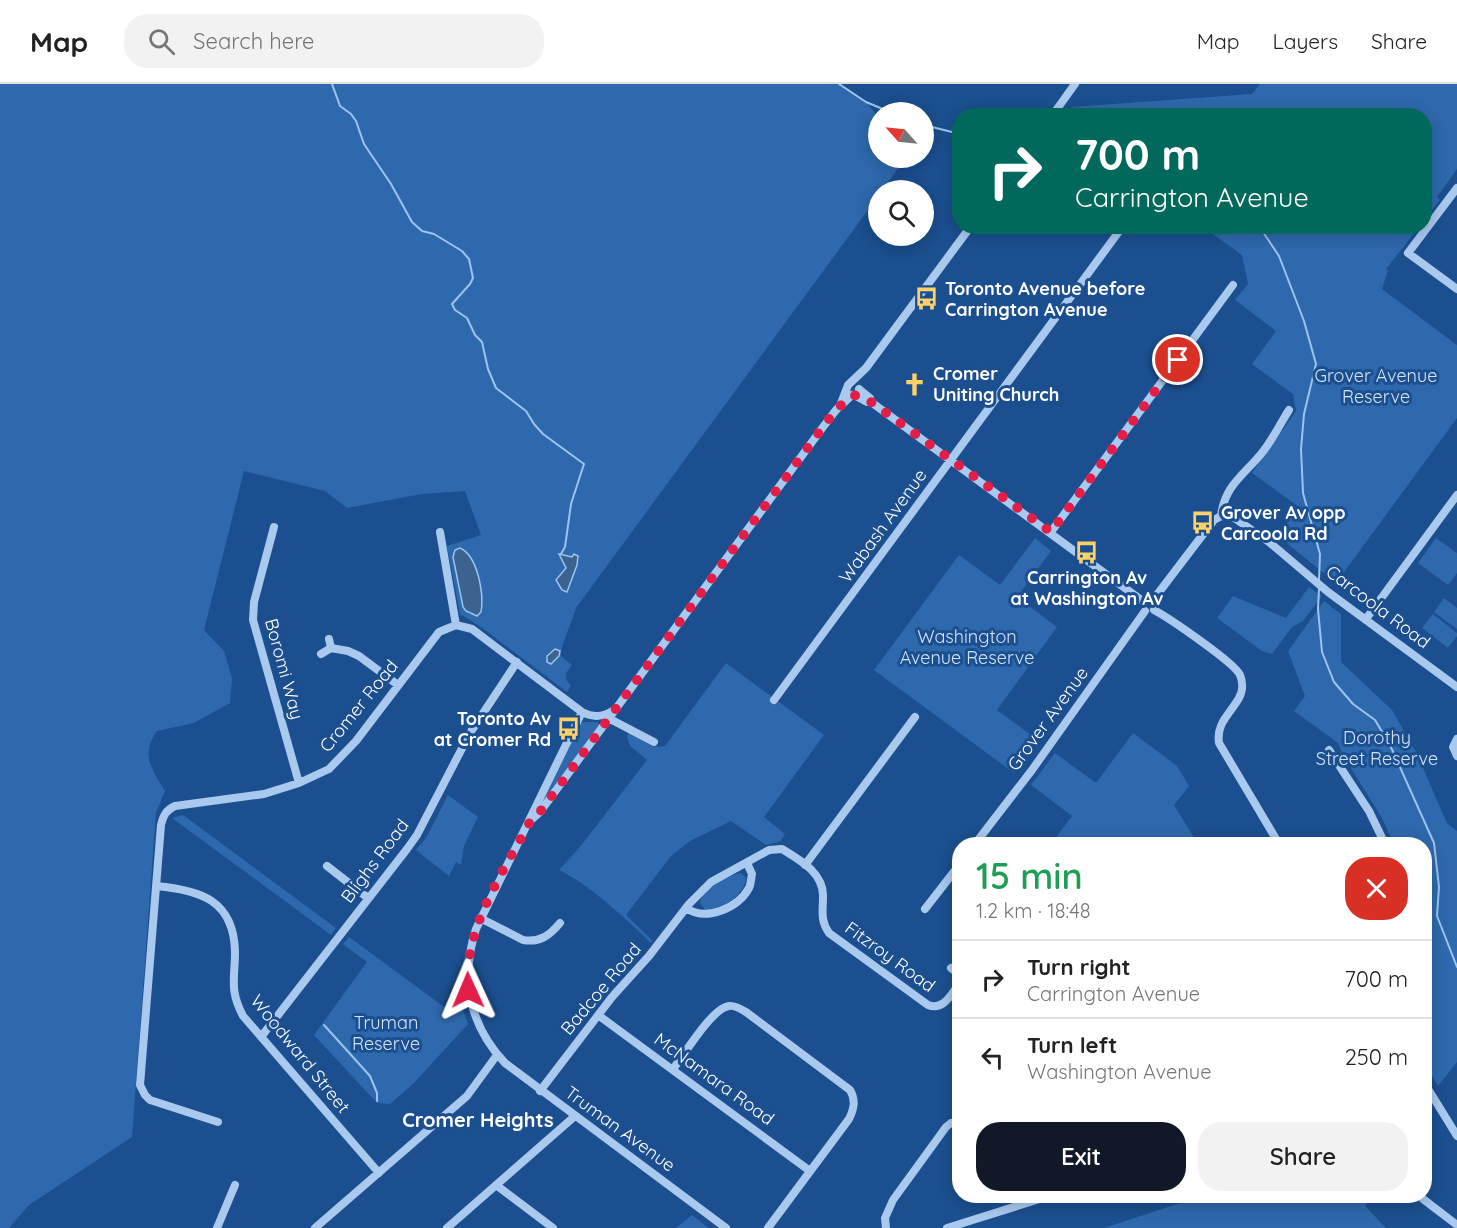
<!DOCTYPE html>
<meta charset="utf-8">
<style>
body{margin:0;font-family:Quicksand,sans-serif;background:#f2f2f2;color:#222;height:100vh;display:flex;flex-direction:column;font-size:22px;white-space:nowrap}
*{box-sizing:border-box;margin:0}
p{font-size:20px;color:#767676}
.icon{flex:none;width:33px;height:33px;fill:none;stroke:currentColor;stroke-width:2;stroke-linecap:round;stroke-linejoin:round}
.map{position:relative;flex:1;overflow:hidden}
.panel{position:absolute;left:952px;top:753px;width:480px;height:366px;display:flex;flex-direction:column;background:#fff;border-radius:24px;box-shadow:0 3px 15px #0003}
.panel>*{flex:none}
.guide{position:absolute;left:952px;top:24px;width:480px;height:126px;border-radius:24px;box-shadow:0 3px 15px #0003;background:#00695c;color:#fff;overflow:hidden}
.needle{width:39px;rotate:297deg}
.tools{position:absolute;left:868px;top:18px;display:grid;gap:12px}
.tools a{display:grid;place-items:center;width:66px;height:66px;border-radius:50%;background:#fff;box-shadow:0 3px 15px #0003;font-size:30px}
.pin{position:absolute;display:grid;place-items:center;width:51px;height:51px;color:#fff;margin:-26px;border:3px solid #fff;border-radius:50%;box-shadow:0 2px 6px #0007}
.me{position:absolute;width:66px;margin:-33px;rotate:359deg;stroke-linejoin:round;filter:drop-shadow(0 0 4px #0008)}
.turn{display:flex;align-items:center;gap:21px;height:126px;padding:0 24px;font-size:27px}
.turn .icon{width:78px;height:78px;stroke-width:2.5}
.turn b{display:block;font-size:42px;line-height:51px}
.round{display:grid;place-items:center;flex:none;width:63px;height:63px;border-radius:24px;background:#f2f2f2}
.overview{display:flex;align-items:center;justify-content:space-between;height:102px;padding:0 24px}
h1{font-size:36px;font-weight:600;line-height:45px;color:#1e9e55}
.cta{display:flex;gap:12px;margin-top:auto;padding:12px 24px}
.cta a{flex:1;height:69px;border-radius:24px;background:#111827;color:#fff;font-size:24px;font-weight:600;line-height:69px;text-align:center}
.cta a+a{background:#f2f2f2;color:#222}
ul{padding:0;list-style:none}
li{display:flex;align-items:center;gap:18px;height:78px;padding:0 24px;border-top:2px solid #e0e0e0}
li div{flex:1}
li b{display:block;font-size:22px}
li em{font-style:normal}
header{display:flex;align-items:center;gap:36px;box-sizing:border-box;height:84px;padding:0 30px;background:#fff;border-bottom:2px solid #e0e0e0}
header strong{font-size:28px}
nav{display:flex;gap:33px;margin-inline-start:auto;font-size:21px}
.search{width:420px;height:54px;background:#f2f2f2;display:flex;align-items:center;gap:15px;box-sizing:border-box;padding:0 21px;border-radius:24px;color:#767676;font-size:22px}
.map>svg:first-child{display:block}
</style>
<header>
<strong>Map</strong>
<div class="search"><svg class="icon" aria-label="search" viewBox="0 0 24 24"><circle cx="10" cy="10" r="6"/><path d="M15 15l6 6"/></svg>Search here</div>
<nav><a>Map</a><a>Layers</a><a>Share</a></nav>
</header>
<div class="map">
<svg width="1457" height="1144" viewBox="0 0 1457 1144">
<rect width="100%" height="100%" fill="#1b4f8f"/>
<path fill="#2e69ad" d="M0 0H839L866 18 879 34V74H913L897 86 882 106H879V111L576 524C572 538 561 560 561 572L572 581 566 589V595L571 602 567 608 481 543 460 530 447 462 481 451 465 407 422 410 347 424 325 407 244 387 204 546 224 567 232 594 230 619 194 639 157 647C140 671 152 685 165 707L156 729 132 1053 29 1121 9 1144H0Z
M1260 0H1457V85L1437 113 1440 116 1425 135V32L1066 31 1072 23 1252 10Z
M1203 143H1419L1386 185 1388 186 1382 205 1457 261V334L1336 499 1278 452 1299 423 1252 389 1296 327 1293 310 1252 280 1276 247 1235 216 1248 200 1242 171Z
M1035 454 1051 467 1017 513 1057 543 997 626 1038 656 1014 689 874 586 959 471 1000 501Z
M1436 454 1457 469V489L1448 501 1418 479Z
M1309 503 1322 512 1303 537 1292 543 1272 570 1262 567 1217 534 1233 512 1286 534Z
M1444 514 1457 524V545L1434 528Z
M1324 517 1341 530V578L1392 626 1416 668 1447 739 1457 747V978L1438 1002 1425 980V928L1427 925 1425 917V760H1394L1382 734 1344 673 1338 659 1294 627 1305 612 1288 567Z
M1433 530 1457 549V552L1448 564 1422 544Z
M726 579 824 651 764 733 785 750 781 757 766 761 731 737 690 757 671 772 626 831 653 857 651 859C626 835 590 801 559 786L580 763 647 676 630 662 627 652 629 648 654 663 665 662Z
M584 638H597L600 641 537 727 580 640Z
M1133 649 1177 682 1189 702 1174 721 1198 760H1051L1072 732 1031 701 1055 669 1096 699Z
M448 711 478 733 464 762 461 781 456 778 449 792 416 766 426 754Z
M183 731 336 844 331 851 172 734Z
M741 789 746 794C746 805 731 819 720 824 716 825 709 825 705 826L700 819C703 803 727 792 741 789Z
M349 853 447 925 462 924 468 940 414 999 390 1020 377 1019 314 951 367 878 343 860Z
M1170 1112H1372L1365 1122 1386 1144H1104L1180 1119Z
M692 1131 706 1142 708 1144H676Z"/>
<path fill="#3c6290" stroke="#9cc4f0" stroke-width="1.5" d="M460 464C478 472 484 510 481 528L477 532 466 527 463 523 453 473 455 466Z
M559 470 572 473 574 470 578 472 577 481 567 508 562 506 556 496 566 484Z
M555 565 560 567 559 572 551 580 547 578V572Z"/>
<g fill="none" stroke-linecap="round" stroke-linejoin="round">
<path stroke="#9cc4f0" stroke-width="2" d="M332 0 340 22 351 30 356 37 364 60 391 100 412 138 422 147 434 150 462 167 469 175 473 194 470 200 452 220 455 226 467 234 475 251 482 258 488 285 496 304 526 327 534 340 543 350 584 380 571 420 565 463 561 470
M839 0 866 18 890 28
M924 41 960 50
M1259 142 1279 172 1304 237 1316 280 1304 330 1301 365 1303 409 1320 470 1319 496
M1319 505 1318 525 1322 568 1334 598 1353 620 1375 636 1390 661 1434 759 1439 803 1437 832 1457 883
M324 941 370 992 377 1009V1017"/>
<path stroke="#a9c9ee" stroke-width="8" d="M1052 32 1075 0
M1457 104 1408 169 1457 205
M859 305 870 314 871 318 1144 518
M854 311 867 318H871
M840 322 848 301 866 284 971 142
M1221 432 1233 433 1269 458 1328 508 1457 603
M274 443 254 518 253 536 299 699
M440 448 456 541
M1051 448 1233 201
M1153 516 1214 436 1221 432C1225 401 1243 392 1261 370 1272 357 1280 340 1289 326
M1154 526C1169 534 1235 579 1240 591 1243 598 1243 607 1239 614 1230 630 1216 639 1219 659L1279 760
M1366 535 1457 411
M329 555 331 564
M321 570 331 564 348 567 359 572 398 601
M774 616 1123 142
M582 628 476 845C460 894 469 941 505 979L726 1144
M610 635 654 658
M1457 655 1453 663 1457 672
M1329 666 1369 727 1385 760
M531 736 540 728 823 343 836 326 852 311
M975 760 1032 686 1145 527
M805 781 915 633
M327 782 368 814
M156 802C200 806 234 816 235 868 235 895 229 905 243 932L379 1089
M686 824C706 838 738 824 749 804 751 800 751 794 752 790L747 779
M925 825 960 780
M480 834 523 856C540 859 550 851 560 839
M951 884 960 891
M598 931 810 1087
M261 953 407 765 417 751 470 649 517 578
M673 985C684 971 712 924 729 922 735 921 741 925 746 928L850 1006C856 1016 854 1025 849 1035L768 1144
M1425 1000 1457 1052
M540 1007 612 913 649 872 689 820 711 798 769 766 782 765C800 776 824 789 823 813 823 827 820 836 829 849L928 921C944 927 951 910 960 899
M218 1038 150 1016 145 1011 140 1001 161 741C163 732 166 726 175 722L264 710 299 699 329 685 356 657 439 548 456 541 472 545 582 628C594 634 603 633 614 626
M496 1101 553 1144
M1423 1115 1457 1141
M217 1144 235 1101
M315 1144 467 1012 497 971
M447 1144 575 1032
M886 1144 885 1134 893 1116 946 1043 951 1039 960 1038
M947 1144 1049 1112"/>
</g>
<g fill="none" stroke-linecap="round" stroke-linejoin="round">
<path stroke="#e11d48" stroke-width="10" stroke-dasharray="0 18" d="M468 906C463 844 503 789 531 736L540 728 823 343C832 331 841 319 854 311L867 318H871L1051 448 1178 276"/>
</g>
<defs>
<symbol id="bus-bare" viewBox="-9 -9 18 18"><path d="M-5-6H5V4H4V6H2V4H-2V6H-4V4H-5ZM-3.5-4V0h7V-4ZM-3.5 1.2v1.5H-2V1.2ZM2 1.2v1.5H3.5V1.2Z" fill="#ffd166" stroke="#1b4f8f" stroke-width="2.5" paint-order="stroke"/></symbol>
<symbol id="church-bare" viewBox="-9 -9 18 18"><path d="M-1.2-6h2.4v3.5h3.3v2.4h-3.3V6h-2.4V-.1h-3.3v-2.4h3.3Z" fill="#ffd166" stroke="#1b4f8f" stroke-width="2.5" paint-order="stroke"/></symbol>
</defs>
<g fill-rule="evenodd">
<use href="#bus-bare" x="910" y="198" width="33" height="33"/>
<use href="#church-bare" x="898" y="284" width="33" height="33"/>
<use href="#bus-bare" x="1186" y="422" width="33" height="33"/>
<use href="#bus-bare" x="1070" y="452" width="33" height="33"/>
<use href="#bus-bare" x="552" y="628" width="33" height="33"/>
</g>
<g text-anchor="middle" stroke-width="6" stroke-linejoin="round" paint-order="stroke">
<g font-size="18" font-weight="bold" fill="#fff" stroke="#1b4f8f" text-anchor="start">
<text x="945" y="211">Toronto Avenue before<tspan x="945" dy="21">Carrington Avenue</tspan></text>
<text x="933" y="296">Cromer<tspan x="933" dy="21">Uniting Church</tspan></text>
<text x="1221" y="435">Grover Av opp<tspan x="1221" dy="21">Carcoola Rd</tspan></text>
<text x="1087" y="500" text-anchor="middle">Carrington Av<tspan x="1087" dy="21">at Washington Av</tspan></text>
<text x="551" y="641" text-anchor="end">Toronto Av<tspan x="551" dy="21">at Cromer Rd</tspan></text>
</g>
<g font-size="18" fill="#cfe3fa" stroke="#1b4f8f">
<text x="1376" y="298">Grover Avenue<tspan x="1376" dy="21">Reserve</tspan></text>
<text x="967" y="559">Washington<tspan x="967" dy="21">Avenue Reserve</tspan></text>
<text x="1377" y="660">Dorothy<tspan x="1377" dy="21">Street Reserve</tspan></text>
<text x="386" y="945">Truman<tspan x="386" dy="21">Reserve</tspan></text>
</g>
<g font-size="18" fill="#fff" stroke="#1b4f8f">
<text transform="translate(883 442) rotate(-54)" y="6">Wabash Avenue</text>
<text transform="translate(1378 523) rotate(37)" y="6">Carcoola Road</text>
<text transform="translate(284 585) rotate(75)" y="6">Boromi Way</text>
<text transform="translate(359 622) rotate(-51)" y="6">Cromer Road</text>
<text transform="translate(1048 635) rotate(-54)" y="6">Grover Avenue</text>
<text transform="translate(375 777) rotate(-53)" y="6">Blighs Road</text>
<text transform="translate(890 873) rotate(36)" y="6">Fitzroy Road</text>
<text transform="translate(601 905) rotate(-50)" y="6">Badcoe Road</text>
<text transform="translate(300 970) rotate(51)" y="6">Woodward Street</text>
<text transform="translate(714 995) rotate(36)" y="6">McNamara Road</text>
<text transform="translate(620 1045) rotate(36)" y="6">Truman Avenue</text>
</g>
<g font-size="20" font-weight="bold" fill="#fff" stroke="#1b4f8f">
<text x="478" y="1043">Cromer Heights</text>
</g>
</g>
</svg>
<div class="tools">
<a><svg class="needle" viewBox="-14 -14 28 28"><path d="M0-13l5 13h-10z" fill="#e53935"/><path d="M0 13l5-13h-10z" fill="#767676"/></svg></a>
<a><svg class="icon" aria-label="search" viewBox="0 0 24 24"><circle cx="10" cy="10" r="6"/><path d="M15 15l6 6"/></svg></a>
</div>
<div class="pin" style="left:1178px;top:276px;background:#d93025"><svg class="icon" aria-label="arrive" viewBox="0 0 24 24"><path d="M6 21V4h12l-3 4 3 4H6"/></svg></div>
<svg class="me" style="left:468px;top:906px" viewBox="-20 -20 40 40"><path d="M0-17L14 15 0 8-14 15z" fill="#e11d48" stroke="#fff" stroke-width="4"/></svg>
<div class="guide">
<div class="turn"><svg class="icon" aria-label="right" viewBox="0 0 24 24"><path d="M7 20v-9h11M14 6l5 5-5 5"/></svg><div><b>700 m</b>Carrington Avenue</div></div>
</div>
<section class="panel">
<div class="overview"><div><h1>15 min</h1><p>1.2 km · 18:48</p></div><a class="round" style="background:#d93025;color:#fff"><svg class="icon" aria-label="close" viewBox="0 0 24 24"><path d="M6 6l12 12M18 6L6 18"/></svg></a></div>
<ul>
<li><svg class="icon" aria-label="right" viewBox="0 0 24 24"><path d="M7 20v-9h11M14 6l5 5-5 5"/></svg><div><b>Turn right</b><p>Carrington Avenue</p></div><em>700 m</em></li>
<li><svg class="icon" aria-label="left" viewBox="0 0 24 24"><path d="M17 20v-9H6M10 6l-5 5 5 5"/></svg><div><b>Turn left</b><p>Washington Avenue</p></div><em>250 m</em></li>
</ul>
<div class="cta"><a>Exit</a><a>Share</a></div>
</section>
</div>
